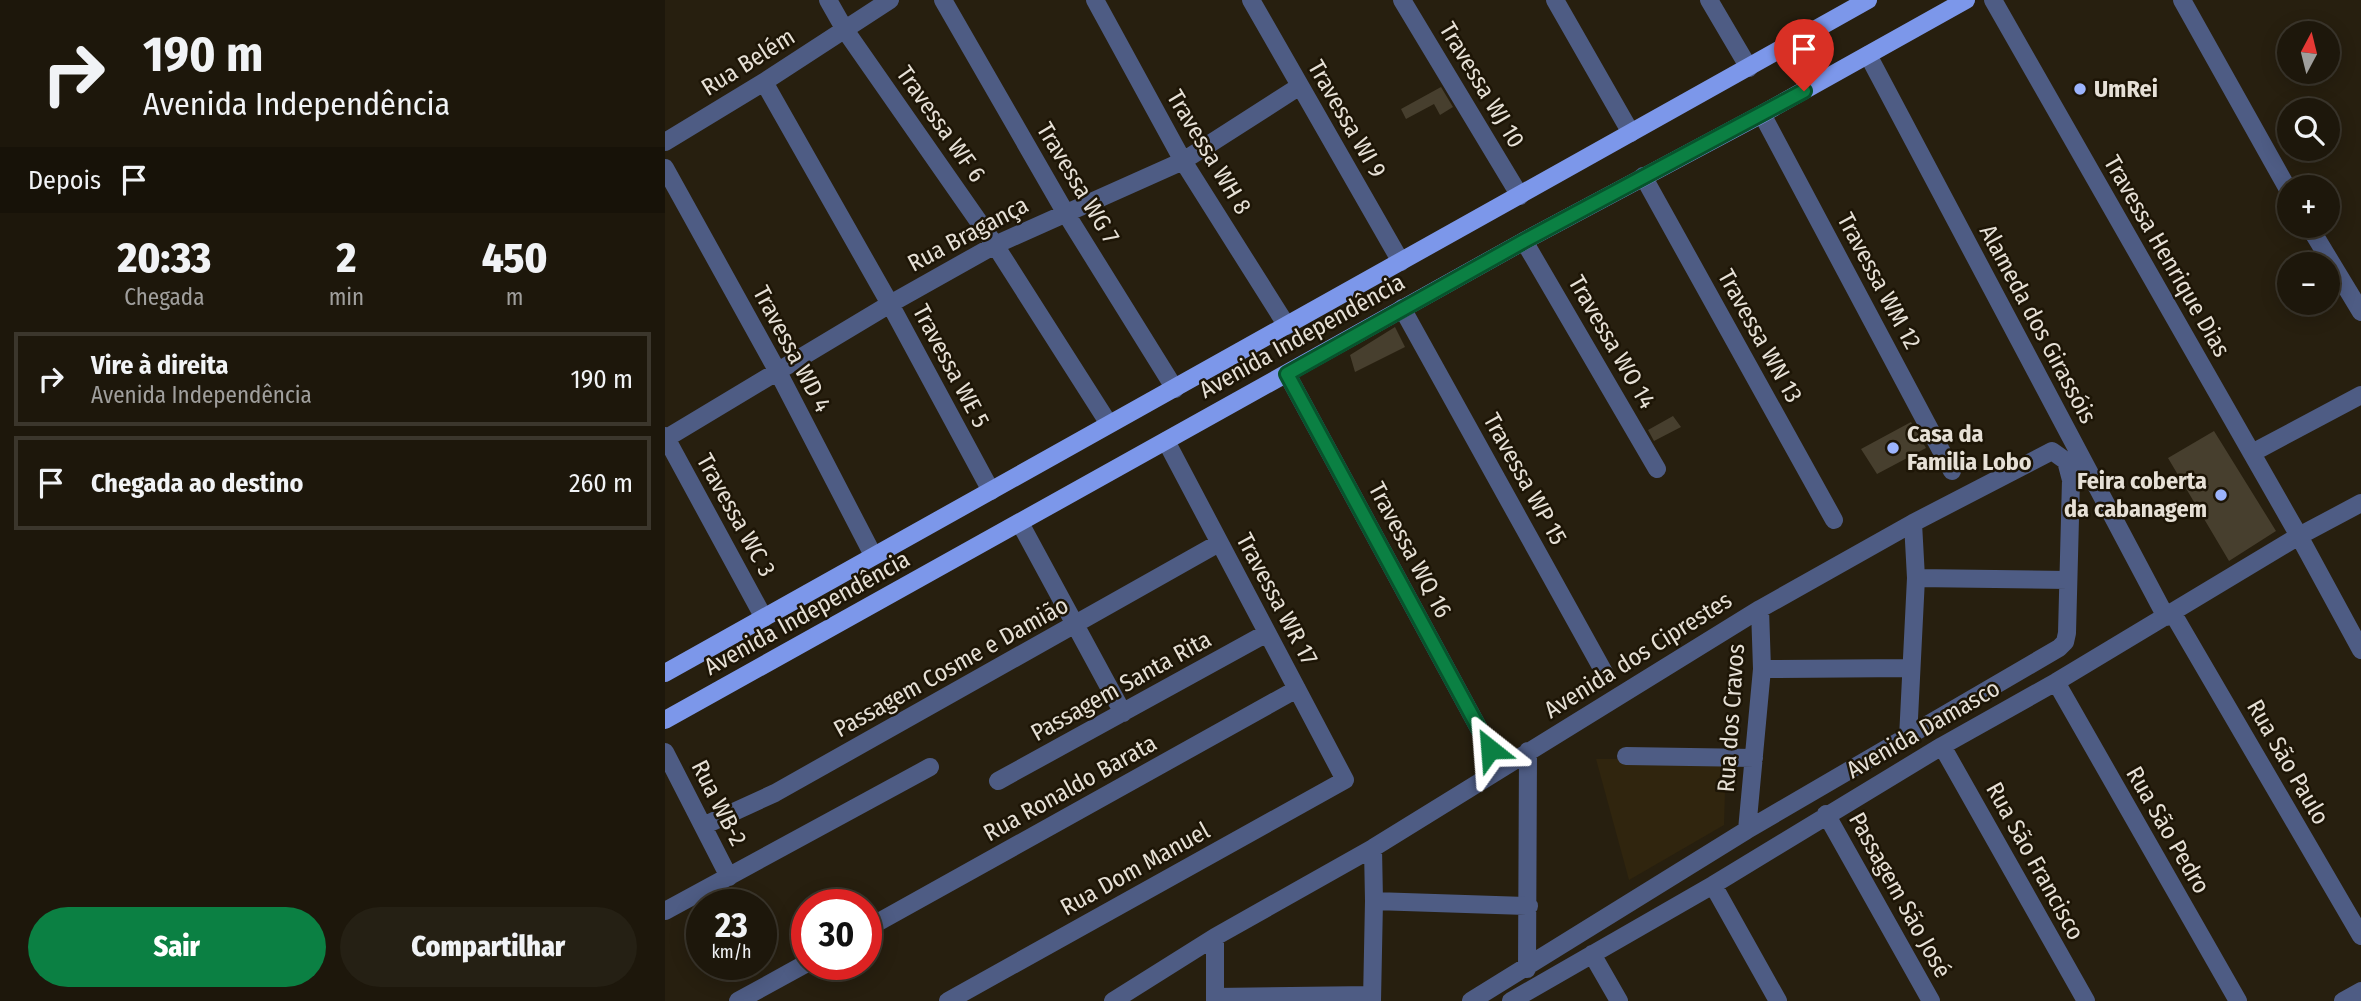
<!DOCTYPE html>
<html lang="pt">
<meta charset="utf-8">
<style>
body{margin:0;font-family:"Fira Sans Condensed",sans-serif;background:#252014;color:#f1f3f6;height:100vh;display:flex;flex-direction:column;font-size:26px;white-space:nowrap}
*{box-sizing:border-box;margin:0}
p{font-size:23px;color:#a09f9d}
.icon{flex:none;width:38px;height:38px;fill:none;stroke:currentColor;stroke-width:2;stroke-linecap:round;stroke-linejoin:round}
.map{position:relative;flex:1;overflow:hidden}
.side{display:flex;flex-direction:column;background:#1d170b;width:665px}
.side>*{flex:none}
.banner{background:#1d170b;color:#f1f3f6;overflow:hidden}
.needle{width:46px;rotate:7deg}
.controls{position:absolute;left:1612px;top:21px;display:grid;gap:14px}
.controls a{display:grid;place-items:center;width:63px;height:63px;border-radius:50%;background:#1d170b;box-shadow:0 4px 18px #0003,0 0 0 2px #3b362c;font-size:35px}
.speed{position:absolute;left:21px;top:889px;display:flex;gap:14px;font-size:35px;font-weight:700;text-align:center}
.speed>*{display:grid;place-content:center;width:91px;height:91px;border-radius:50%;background:#1d170b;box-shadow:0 4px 18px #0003,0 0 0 2px #3b362c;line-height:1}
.speed small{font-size:18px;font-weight:400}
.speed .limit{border:10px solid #d22;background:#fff;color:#111}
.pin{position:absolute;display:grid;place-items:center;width:60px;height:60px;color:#fff;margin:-72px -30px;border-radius:50% 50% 50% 0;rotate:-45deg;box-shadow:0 0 7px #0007}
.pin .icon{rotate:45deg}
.me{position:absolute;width:77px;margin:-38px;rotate:332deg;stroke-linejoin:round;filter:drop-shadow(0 0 5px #0008)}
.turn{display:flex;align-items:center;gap:24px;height:147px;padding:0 28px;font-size:32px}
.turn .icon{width:91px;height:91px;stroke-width:2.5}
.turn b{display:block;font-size:49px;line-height:60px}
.then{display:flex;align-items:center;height:66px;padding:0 28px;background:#0003;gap:14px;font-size:26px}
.eta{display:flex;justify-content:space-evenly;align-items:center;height:119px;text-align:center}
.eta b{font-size:42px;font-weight:800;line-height:49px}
.button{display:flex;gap:14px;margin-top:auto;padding:14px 28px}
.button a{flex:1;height:80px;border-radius:42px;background:#0b8043;color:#fff;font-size:28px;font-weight:800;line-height:80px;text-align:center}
.button a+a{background:#252014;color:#f1f3f6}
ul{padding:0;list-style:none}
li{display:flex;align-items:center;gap:21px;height:94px;margin:0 14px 10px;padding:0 14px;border:4px solid #3b362c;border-radius:0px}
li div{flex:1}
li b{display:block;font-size:26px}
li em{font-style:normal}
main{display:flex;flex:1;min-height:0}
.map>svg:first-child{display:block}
</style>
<main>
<section class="side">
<div class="banner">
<div class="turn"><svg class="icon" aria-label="right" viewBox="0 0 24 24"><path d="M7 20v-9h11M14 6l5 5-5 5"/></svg><div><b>190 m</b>Avenida Independência</div></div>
<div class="then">Depois<svg class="icon" aria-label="arrive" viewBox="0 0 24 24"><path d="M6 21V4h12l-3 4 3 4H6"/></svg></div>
</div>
<div class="eta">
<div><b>20:33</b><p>Chegada</p></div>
<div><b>2</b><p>min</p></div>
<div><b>450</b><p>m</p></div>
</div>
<ul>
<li><svg class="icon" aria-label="right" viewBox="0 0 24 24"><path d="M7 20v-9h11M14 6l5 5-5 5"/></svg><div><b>Vire à direita</b><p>Avenida Independência</p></div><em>190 m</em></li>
<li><svg class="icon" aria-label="arrive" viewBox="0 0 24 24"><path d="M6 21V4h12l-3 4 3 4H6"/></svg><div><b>Chegada ao destino</b></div><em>260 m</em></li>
</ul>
<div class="button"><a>Sair</a><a>Compartilhar</a></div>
</section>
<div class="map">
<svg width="1696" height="1001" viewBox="0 0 1696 1001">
<rect width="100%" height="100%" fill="#271f0f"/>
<path fill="#30250e" d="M931 759H1061L1059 825 964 880Z"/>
<path fill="#473f2e" d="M776 87 788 107 775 115 769 104 741 119 736 109Z
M730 327 740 347 690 372 685 355Z
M1008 416 1016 427 989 441 983 430Z
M1246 422 1261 448 1212 474 1196 449Z
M1549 431 1611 531 1564 561 1503 458Z"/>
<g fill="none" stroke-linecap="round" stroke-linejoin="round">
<path stroke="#4e5c84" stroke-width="18" d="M163 0 180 30 330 245 444 424
M278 0 400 212 510 389
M430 0 518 161 622 326
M586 0 736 262
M737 0 855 196
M890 0 966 133
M1044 0 1084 68
M1328 0 1634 536 1696 650
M1517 0 1624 191
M1203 55 1501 617
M99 82 225 304 326 491
M1097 114 1287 471
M0 142 99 82 225 0
M0 168 113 372 208 555
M978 176 1169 520
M1644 226 1696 312
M859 241 992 469
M737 308 940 674
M622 374 825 749
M0 436 99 618
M0 439 225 304 330 245 518 161 635 86
M1587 453 1696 395
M355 523 458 713
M1251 578 1403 580
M1507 612 1696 936
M1097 669 1246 668
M1391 682 1573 1001
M1243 738 1251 578 1248 523
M1277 746 1421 1001
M0 752 64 877
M961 756 1089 758
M333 781 602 633
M1161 814 1266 1001
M38 826 110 793 554 543
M1082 830 1097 669 1095 609
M1048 885 1113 1001
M709 901 864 906
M0 911 265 767
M201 929 632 689
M550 937V1001
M927 954 954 1001
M862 969 863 751
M550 997 707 995
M73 1001 142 963
M283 1001 680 780 501 441
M448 1001 550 937 708 848 1095 609 1248 523 1387 451 1401 461 1406 480 1402 633 1400 642 1394 648 1082 830 806 1001
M707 1001 709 901 708 848
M846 1001 1048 885 1277 746 1391 682 1634 536 1696 503
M1678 1001 1696 991"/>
<path stroke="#7c97ea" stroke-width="18" d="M0 673 1203 0
M0 720 859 241 1097 114 1301 0"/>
</g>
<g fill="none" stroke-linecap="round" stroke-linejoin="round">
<defs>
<path id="route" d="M825 749 622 374 859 241 1139 91"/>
</defs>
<use href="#route" stroke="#07532c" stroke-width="18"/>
<use href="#route" stroke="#0b8043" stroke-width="12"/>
</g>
<g fill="#9cb4fd" stroke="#1d1506" stroke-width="2.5">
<circle cx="1415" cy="89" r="7"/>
<circle cx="1228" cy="448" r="7"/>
<circle cx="1556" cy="495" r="7"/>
</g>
<g text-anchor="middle" stroke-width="5" stroke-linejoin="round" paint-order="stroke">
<g font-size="24" fill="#e6e0d6" stroke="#1d1506">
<text transform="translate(83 62) rotate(-32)" y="8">Rua Belém</text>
<text transform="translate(817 85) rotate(59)" y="8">Travessa WJ 10</text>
<text transform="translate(682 119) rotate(60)" y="8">Travessa WI 9</text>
<text transform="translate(276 124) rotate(55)" y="8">Travessa WF 6</text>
<text transform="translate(544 152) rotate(59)" y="8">Travessa WH 8</text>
<text transform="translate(413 183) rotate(59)" y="8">Travessa WG 7</text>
<text transform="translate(303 234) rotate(-28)" y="8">Rua Bragança</text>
<text transform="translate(1502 256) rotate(60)" y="8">Travessa Henrique Dias</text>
<text transform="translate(1214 281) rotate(62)" y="8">Travessa WM 12</text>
<text transform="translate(1373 324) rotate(62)" y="8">Alameda dos Girassóis</text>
<text transform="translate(637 336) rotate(-29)" y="8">Avenida Independência</text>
<text transform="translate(1095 336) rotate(61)" y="8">Travessa WN 13</text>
<text transform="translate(947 342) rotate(60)" y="8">Travessa WO 14</text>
<text transform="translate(127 349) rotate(62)" y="8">Travessa WD 4</text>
<text transform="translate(286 366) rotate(62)" y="8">Travessa WE 5</text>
<text transform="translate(860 479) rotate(61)" y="8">Travessa WP 15</text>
<text transform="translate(71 515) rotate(61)" y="8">Travessa WC 3</text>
<text transform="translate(745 550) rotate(62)" y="8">Travessa WQ 16</text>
<text transform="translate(612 599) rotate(62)" y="8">Travessa WR 17</text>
<text transform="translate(142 613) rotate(-29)" y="8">Avenida Independência</text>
<text transform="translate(973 655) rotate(-32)" y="8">Avenida dos Ciprestes</text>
<text transform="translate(286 667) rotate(-29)" y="8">Passagem Cosme e Damião</text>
<text transform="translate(456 686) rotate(-29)" y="8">Passagem Santa Rita</text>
<text transform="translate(1066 718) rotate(-86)" y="8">Rua dos Cravos</text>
<text transform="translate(1258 729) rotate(-30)" y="8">Avenida Damasco</text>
<text transform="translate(1623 762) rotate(60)" y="8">Rua São Paulo</text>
<text transform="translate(405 788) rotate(-29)" y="8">Rua Ronaldo Barata</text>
<text transform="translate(54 803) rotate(63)" y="8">Rua WB-2</text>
<text transform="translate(1503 830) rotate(60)" y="8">Rua São Pedro</text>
<text transform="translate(1370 861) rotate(61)" y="8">Rua São Francisco</text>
<text transform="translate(470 869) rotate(-29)" y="8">Rua Dom Manuel</text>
<text transform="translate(1235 895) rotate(61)" y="8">Passagem São José</text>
</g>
<g font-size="24" font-weight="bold" fill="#e6e0d6" stroke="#1d1506" text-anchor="start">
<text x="1429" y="97">UmRei</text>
<text x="1242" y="442">Casa da<tspan x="1242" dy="28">Familia Lobo</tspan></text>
<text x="1542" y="489" text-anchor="end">Feira coberta<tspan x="1542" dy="28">da cabanagem</tspan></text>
</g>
</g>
</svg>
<div class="controls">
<a><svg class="needle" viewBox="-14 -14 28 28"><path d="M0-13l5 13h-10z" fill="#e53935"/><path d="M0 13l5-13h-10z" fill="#a09f9d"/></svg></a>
<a><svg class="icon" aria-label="search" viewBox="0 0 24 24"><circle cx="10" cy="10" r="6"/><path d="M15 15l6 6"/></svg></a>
<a>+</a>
<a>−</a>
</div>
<div class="speed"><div>23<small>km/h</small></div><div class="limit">30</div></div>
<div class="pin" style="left:1139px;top:91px;background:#d93025"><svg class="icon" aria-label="arrive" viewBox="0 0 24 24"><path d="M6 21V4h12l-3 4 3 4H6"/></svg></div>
<svg class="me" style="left:825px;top:749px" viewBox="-20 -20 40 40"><path d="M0-17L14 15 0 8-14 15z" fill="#0b8043" stroke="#fff" stroke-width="4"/></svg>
</div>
</main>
